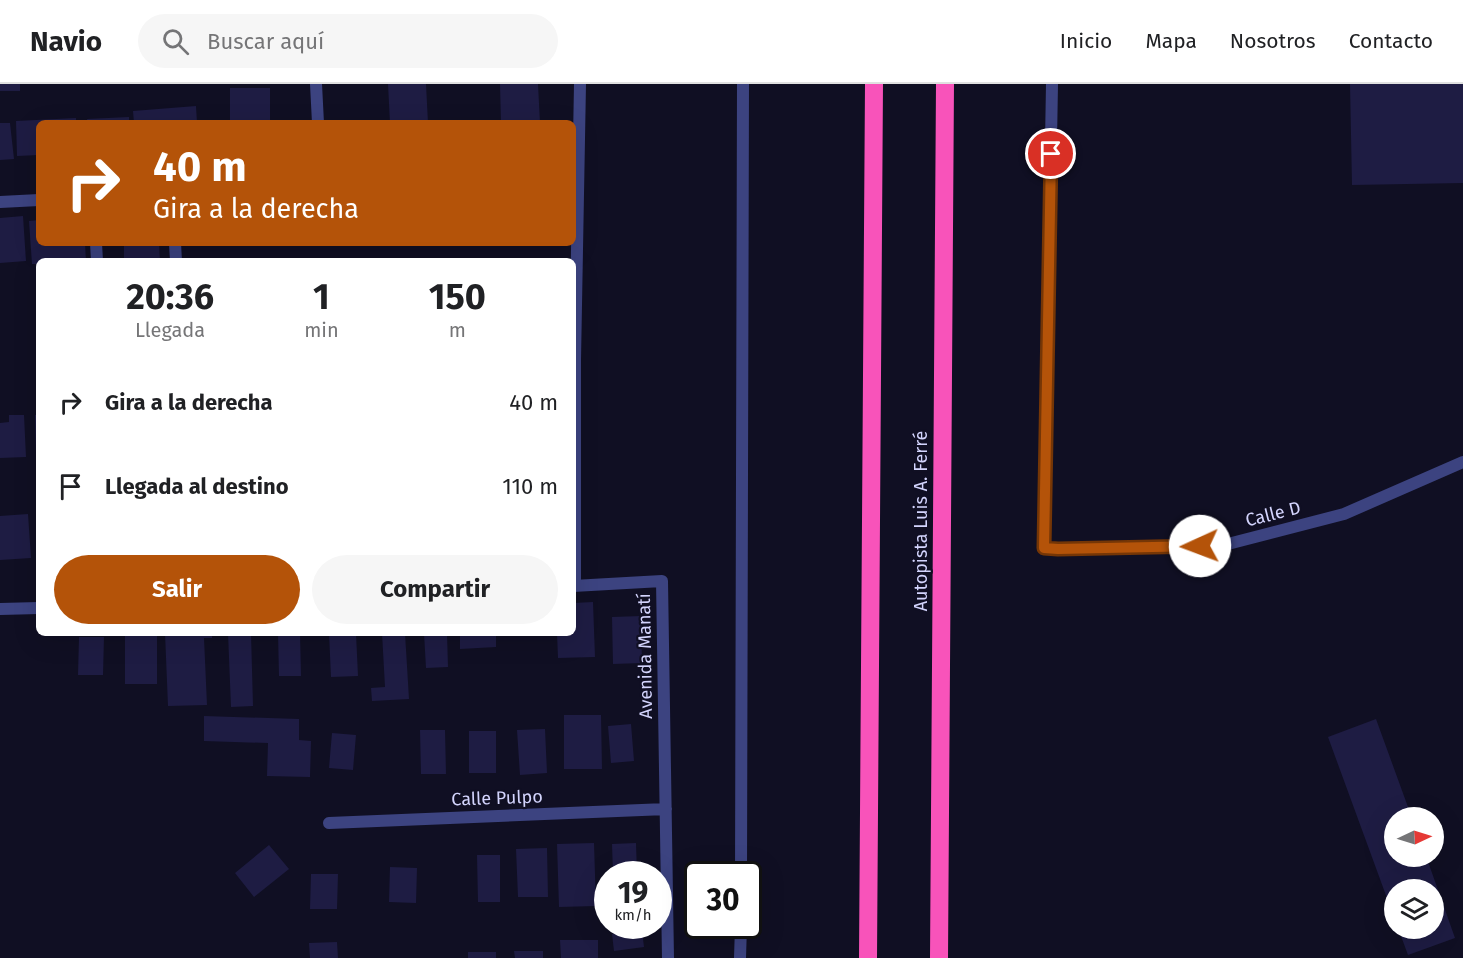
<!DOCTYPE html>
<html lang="es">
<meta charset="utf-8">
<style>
body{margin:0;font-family:"Fira Sans",sans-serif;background:#f6f6f6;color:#202124;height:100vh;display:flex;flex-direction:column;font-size:22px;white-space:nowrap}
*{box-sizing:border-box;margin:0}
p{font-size:20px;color:#757577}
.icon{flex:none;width:33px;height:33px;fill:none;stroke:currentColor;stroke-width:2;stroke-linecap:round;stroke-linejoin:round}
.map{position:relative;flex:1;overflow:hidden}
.drawer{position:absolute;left:36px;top:174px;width:540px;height:378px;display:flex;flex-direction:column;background:#fff;border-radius:9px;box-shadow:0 6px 24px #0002}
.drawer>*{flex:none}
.hud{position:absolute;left:36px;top:36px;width:540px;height:126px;border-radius:9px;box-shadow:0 6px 24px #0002;background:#b45309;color:#fff;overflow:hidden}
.needle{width:39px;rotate:86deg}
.fabs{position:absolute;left:1384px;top:723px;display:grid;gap:12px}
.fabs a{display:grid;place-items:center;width:60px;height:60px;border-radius:50%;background:#fff;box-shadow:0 6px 24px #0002;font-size:30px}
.speed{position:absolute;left:594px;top:777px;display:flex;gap:12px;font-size:30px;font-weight:700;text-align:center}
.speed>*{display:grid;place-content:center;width:78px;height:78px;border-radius:50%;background:#fff;box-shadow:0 6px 24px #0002;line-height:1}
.speed small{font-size:15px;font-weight:400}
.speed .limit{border:3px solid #111;border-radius:9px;background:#fff;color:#111}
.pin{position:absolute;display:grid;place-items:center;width:51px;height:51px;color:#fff;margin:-26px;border:3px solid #fff;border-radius:50%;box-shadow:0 2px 6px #0007}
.me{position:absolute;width:66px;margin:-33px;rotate:268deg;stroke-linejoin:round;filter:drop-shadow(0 0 4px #0008)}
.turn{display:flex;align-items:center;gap:21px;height:126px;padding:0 18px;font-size:27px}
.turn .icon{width:78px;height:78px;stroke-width:2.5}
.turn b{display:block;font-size:42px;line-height:51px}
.eta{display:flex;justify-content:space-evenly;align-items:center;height:102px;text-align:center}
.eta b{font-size:36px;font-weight:700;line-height:42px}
.primary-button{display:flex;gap:12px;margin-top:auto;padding:12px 18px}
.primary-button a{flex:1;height:69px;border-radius:36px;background:#b45309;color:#fff;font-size:24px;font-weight:700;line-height:69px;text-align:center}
.primary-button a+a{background:#f6f6f6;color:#202124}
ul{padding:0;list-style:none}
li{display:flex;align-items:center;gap:18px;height:84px;padding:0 18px}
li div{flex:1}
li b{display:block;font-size:22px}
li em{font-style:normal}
header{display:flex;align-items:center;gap:36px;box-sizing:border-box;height:84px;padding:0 30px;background:#fff;border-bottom:2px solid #e0e0e0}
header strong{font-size:28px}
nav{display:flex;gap:33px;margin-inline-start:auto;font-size:21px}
.search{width:420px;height:54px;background:#f6f6f6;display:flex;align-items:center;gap:15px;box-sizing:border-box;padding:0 21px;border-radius:33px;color:#757577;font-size:22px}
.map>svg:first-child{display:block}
</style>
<header>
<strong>Navio</strong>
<div class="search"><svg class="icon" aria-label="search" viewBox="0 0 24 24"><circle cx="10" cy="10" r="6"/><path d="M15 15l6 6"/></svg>Buscar aquí</div>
<nav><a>Inicio</a><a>Mapa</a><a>Nosotros</a><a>Contacto</a></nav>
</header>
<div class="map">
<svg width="1463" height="874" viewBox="0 0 1463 874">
<rect width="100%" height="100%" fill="#100f23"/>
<path fill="#1e1c43" d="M0 0H20V7H0Z
M388 0H426L428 39H390Z
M500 0H538L540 39H501Z
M1350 0H1463V99L1352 101Z
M230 4H270V39H230Z
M196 22 197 39H134L133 27Z
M129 33V39H88L87 35Z
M76 34V39H39V71L17 72 16 37Z
M0 39H10L14 75 0 76Z
M23 132 26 177 0 179V134Z
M39 136V159H85L86 177H39V180H32L29 137Z
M124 159H159L160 177H124Z
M9 331H24L26 373 0 374V339L9 338Z
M35 331H39V369H36Z
M28 430 31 474 0 476V432Z
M593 518 595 573 558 574 557 549H573V519Z
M641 532 642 579 613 580 612 533Z
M125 549H157V600H125Z
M165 549H212V554H204L207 621 168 622Z
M228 549H251L253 622 231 623Z
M278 549H300L301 592H279Z
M329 549H356L358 592 331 593Z
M382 549H405L409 615 372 617 371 604 385 603Z
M424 549H447L448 583 426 584Z
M460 549H496V563L460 565Z
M79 553H104L103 591H78Z
M564 631H601L602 685H564Z
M204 632 299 635V656L311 657 310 693 267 692 268 659 204 657Z
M1376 635 1412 734H1395V772H1426L1455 854 1408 871 1398 844H1434V806H1395V836L1328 653Z
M631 640 634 677 611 679 608 642Z
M545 645 547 689 520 691 517 646Z
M420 646H445L446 690H421Z
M469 647H496V689H469Z
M332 649 356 651 353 686 329 684Z
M594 759 596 822 559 823 557 760Z
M636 759 637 790H613L612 760Z
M269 761 289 785 254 813 235 789Z
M547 764 548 813H518L516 765Z
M477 771H500V818H478Z
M390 783 417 784 416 819 389 818Z
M311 790H338L337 825H310Z
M642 846 644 863 614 867 612 850Z
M560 856H598V874H561Z
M337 858 338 874H310L309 859Z
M514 867H543V874H515Z
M468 868H496V874H468Z"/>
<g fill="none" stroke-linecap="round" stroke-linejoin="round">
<path stroke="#3c4380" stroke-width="12" d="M316 0 318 39
M1052 0 1044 464 1058 465 1224 461 1344 430 1463 378
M0 118 39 116
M96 159 97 177
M175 159 176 177
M573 502 662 497 668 874
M575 502V276L580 0
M0 525 39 524
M329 739 666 725
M741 790 743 0
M740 874 741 842"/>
<path stroke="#f853ba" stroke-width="18" d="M868 874 874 0
M939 874 945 0"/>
</g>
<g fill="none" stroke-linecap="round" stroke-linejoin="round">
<defs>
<path id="route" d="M1051 70 1044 464 1058 465 1200 462"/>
</defs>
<use href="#route" stroke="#753606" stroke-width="15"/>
<use href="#route" stroke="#b45309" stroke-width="10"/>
</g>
<g text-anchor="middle" stroke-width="4.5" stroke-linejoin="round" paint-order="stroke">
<g font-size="18" fill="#d3d4fd" stroke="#100f23">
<text transform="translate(1273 430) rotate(-14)" y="6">Calle D</text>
<text transform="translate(921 437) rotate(-90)" y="6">Autopista Luis A. Ferré</text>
<text transform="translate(645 572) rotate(-91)" y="6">Avenida Manatí</text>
<text transform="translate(497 714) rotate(-2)" y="6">Calle Pulpo</text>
</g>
</g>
</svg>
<div class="fabs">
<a><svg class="needle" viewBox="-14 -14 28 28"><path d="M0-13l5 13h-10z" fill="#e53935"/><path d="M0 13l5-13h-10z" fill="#757577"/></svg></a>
<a><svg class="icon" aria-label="layers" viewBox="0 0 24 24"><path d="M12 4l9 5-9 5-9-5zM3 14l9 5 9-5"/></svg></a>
</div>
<div class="speed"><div>19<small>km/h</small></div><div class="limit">30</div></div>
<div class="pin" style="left:1051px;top:70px;background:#d93025"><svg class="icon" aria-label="arrive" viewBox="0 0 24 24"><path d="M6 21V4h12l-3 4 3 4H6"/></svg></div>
<svg class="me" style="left:1200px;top:462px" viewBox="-20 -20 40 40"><circle r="19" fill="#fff"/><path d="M0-13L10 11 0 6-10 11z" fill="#b45309"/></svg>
<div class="hud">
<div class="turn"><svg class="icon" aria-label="right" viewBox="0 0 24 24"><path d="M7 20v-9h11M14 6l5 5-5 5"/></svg><div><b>40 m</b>Gira a la derecha</div></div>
</div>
<section class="drawer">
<div class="eta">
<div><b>20:36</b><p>Llegada</p></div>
<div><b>1</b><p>min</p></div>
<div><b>150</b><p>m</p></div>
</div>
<ul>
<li><svg class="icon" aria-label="right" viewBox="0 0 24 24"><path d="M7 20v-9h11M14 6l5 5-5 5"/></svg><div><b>Gira a la derecha</b></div><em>40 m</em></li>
<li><svg class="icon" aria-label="arrive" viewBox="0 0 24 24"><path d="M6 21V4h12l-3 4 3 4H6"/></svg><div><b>Llegada al destino</b></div><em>110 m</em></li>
</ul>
<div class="primary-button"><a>Salir</a><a>Compartir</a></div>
</section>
</div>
